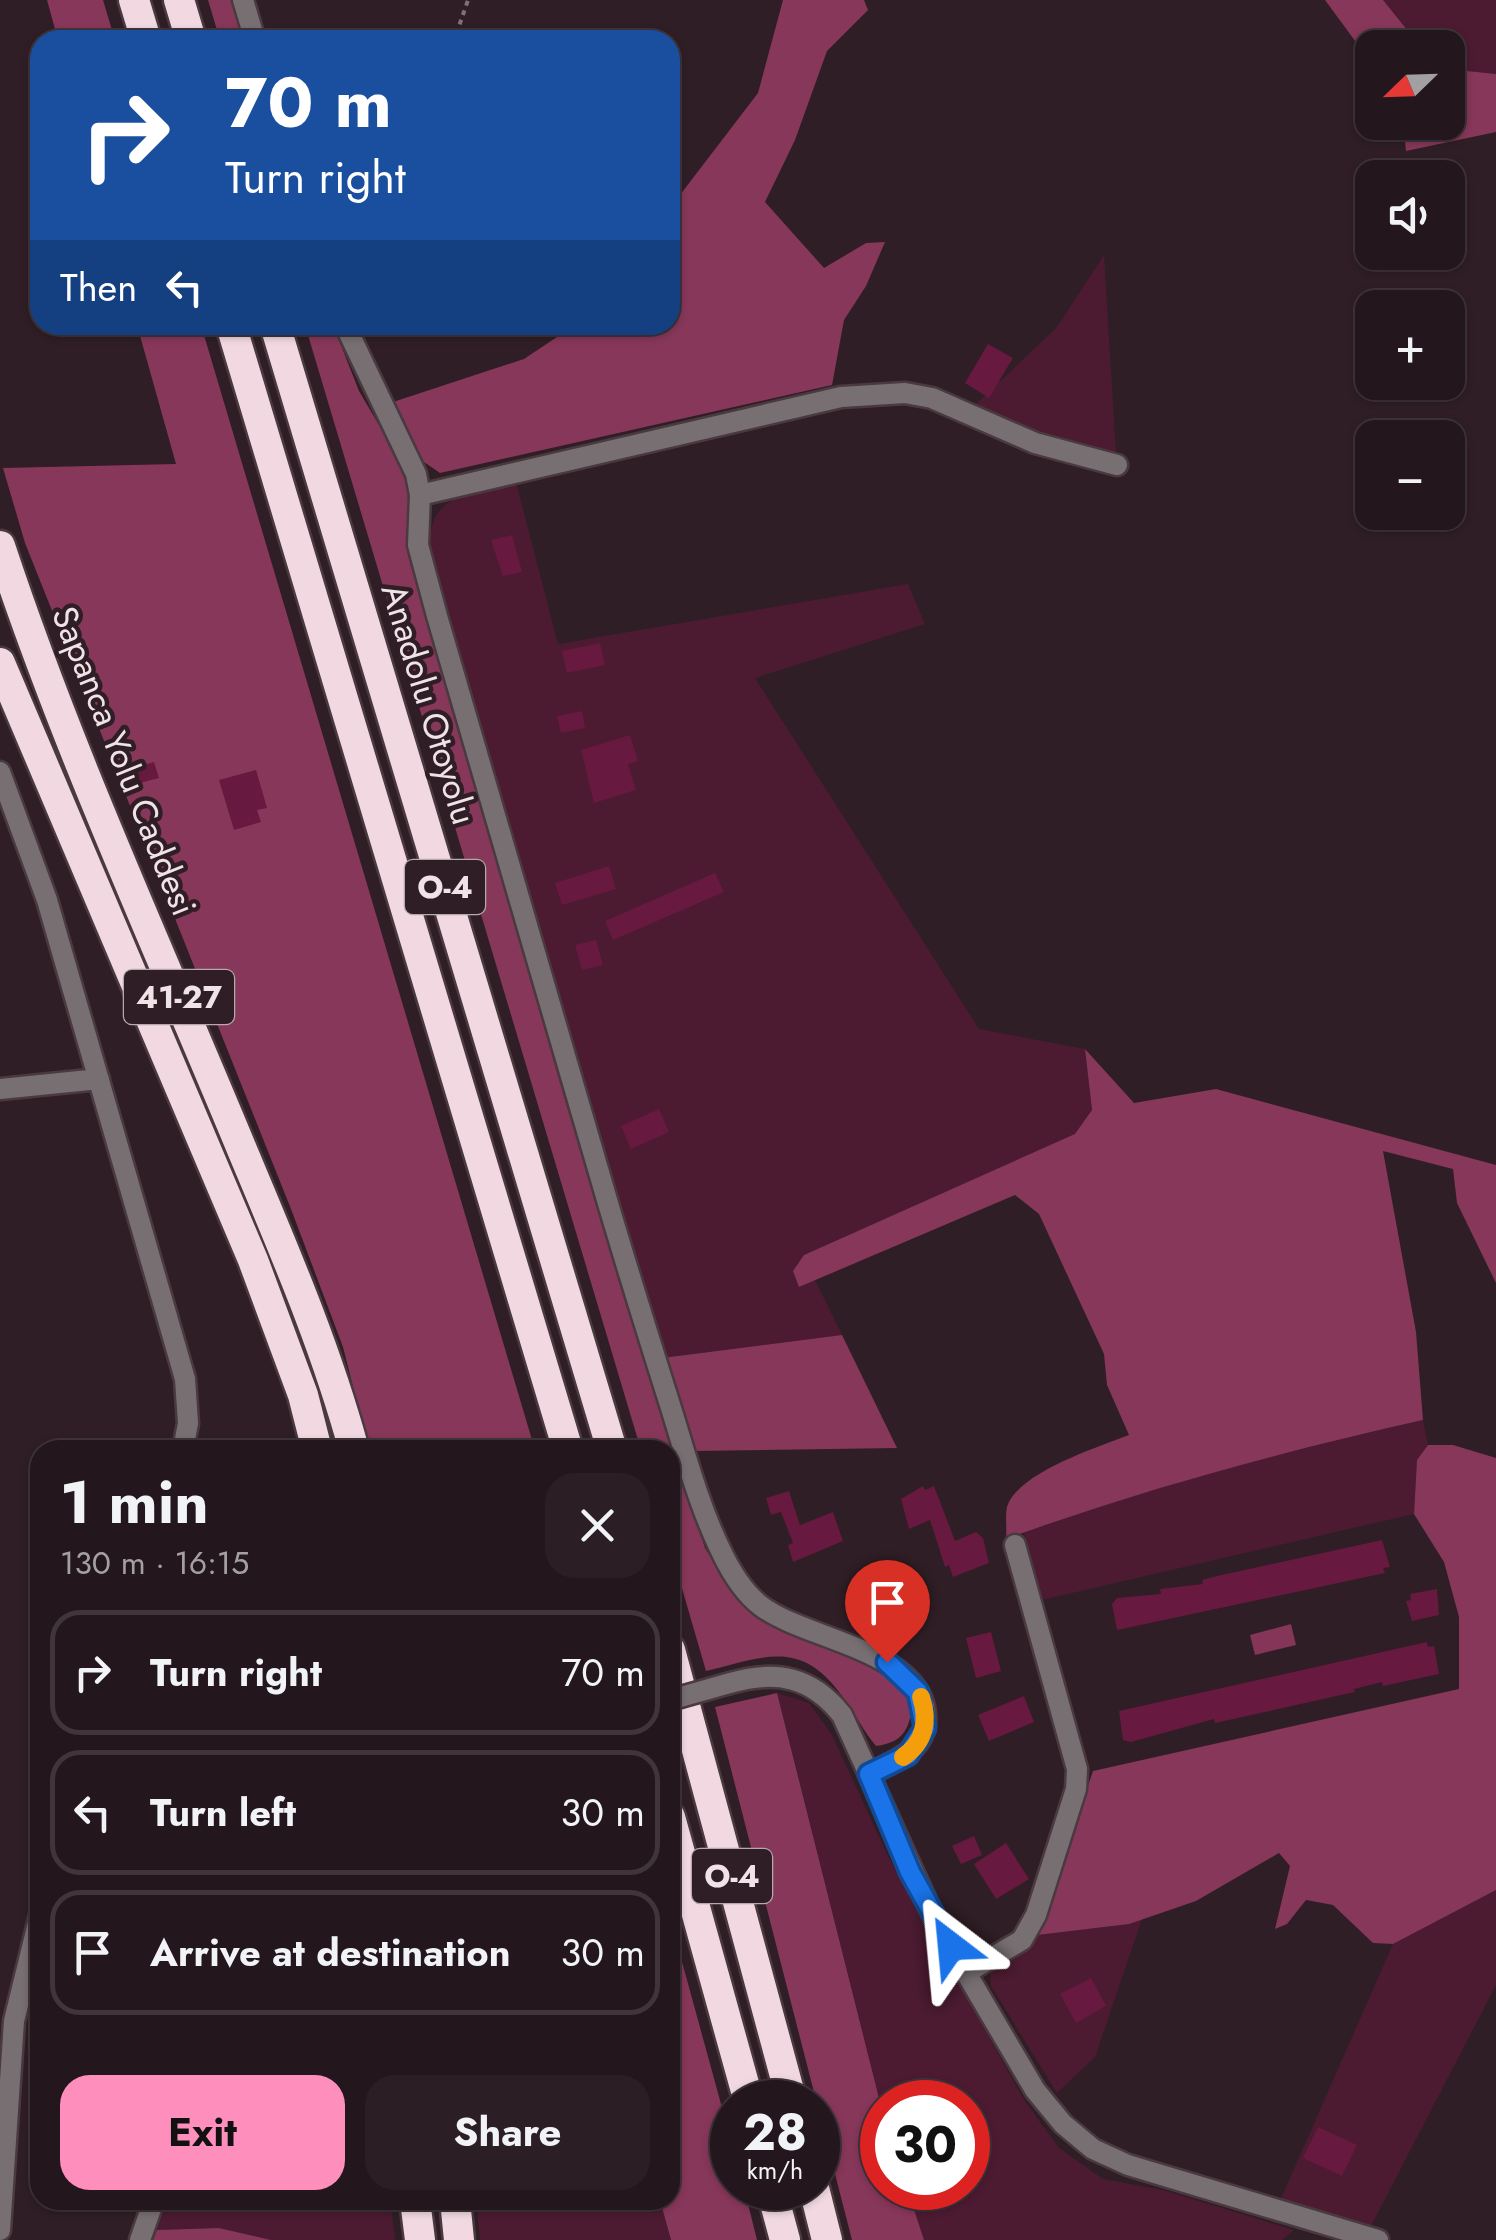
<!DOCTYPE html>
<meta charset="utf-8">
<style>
body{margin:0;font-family:Jost,sans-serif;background:#2b1f25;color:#f1f3f6;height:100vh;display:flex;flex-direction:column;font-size:38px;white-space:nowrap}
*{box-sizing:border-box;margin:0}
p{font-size:32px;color:#a39fa3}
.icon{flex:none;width:55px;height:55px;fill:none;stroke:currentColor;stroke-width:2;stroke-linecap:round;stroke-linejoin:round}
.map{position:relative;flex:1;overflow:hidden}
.details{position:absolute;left:30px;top:1440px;width:650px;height:770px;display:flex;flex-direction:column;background:#23161c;border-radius:30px;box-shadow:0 2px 8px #0004,0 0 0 2px #40353b}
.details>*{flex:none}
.hud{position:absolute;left:30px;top:30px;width:650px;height:305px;border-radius:30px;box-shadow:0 2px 8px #0004,0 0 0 2px #40353b;background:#1a4fa0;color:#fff;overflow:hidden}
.needle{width:65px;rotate:247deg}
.tools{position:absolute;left:1355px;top:30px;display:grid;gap:20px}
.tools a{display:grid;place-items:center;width:110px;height:110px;border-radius:20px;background:#23161c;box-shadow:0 2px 8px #0004,0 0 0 2px #40353b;font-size:50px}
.speed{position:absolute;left:710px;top:2080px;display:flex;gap:20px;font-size:50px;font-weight:700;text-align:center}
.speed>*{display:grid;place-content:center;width:130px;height:130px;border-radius:50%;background:#23161c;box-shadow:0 2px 8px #0004,0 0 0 2px #40353b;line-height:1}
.speed small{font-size:25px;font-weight:400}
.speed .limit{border:15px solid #d22;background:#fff;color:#111}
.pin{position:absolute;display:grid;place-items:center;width:85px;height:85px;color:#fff;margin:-102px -42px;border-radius:50% 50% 50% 0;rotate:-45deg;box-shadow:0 0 10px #0007}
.pin .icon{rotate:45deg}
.me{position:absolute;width:110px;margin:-55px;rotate:331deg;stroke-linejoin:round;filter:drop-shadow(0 0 8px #0008)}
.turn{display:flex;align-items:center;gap:35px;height:210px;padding:0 30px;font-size:45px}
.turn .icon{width:130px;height:130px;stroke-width:2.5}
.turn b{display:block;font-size:70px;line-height:85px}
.then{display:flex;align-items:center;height:95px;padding:0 30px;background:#0003;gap:20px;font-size:38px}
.round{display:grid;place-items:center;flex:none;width:105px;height:105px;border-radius:30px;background:#2b1f25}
.headline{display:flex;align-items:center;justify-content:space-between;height:170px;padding:0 30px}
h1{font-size:60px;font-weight:700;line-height:75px}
.button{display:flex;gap:20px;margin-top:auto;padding:20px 30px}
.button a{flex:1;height:115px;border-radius:30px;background:#fe8ebc;color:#111;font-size:40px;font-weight:700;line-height:115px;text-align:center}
.button a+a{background:#2b1f25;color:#f1f3f6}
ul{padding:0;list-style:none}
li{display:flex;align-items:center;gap:30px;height:125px;margin:0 20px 15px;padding:0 10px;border:5px solid #40353b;border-radius:30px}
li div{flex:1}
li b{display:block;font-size:38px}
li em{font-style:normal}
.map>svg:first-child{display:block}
</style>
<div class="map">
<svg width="1496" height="2240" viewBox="0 0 1496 2240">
<rect width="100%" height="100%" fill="#2f1e25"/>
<path fill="#4c1b31" d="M1383 0H1496V74L1448 69V48L1421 47Z
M1104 255 1116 454 1037 433 972 408 1057 327Z
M516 482 558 644 908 584 925 624 755 678 979 1029 1085 1049 1092 1110 1076 1134 804 1255 799 1286 815 1280 842 1335 662 1358 432 571C421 497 453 497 516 482Z
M1423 1420 1428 1445 1417 1460 1414 1514 1042 1600 1024 1533C1155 1485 1287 1451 1423 1420Z
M777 1693 809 1703 832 1735 888 1856 1024 2100 1059 2148 1103 2179 1163 2190 1294 2230 1282 2240H924L907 2188H968V2102H882V2110Z
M1496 1890V1985L1371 2226 1279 2203 1393 1944Z
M1142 1919 1095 2057 1057 2093 991 1986 990 1973 1020 1954 1037 1935Z
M168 2200H390L395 2240H271L219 2228 157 2230Z
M476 2200H660L671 2240H480Z"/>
<path fill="#87375a" d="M47 0H103L115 40H58Z
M208 0H231L243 40H220Z
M783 0H864L868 10 827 51 795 140 765 202 824 268 866 243 885 242 866 286 844 320 832 385 440 473 421 460 390 403 524 359 575 325H670V208L758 93Z
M1325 0H1383L1421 47 1372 48V64Z
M1448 69 1496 74V132L1406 151 1403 123 1448 122Z
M137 325H201L535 1450H369L343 1347 291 1209 25 543 3 468 176 464Z
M305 325H333L359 391 402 464 409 495 408 555 568 1110 705 1548C720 1572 736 1604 761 1620 795 1642 936 1665 907 1727 901 1740 890 1744 876 1746 864 1732 856 1715 845 1700 803 1639 769 1655 706 1671L670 1547V1450H641Z
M1085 1049 1134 1103 1216 1089 1496 1165V1283L1457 1203 1453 1169 1383 1151 1416 1332 1423 1420C1281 1452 1143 1489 1006 1539 1007 1529 1005 1516 1007 1507 1017 1473 1098 1447 1129 1435L1107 1385 1104 1354 1039 1214 1015 1195 799 1287 793 1271 804 1255 1075 1134 1092 1110Z
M842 1335 897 1448 693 1451 662 1358Z
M1428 1445H1453L1496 1458V1890L1393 1944 1373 1943 1333 1905 1306 1900 1287 1924 1275 1929 1290 1866 1279 1853 1196 1901 1129 1924 1037 1935 1093 1771 1459 1689V1617L1444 1562 1414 1514 1417 1460Z
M777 1693 882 2110V2188H907L924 2240H852L715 1707Z
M670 1918 732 2144V2188H744L757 2240H671L660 2200H670Z
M219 2228 271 2240H153L157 2230Z"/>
<path fill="#843558" d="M1291 1624 1296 1645 1255 1655 1250 1635Z"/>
<path fill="#67193f" d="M988 344 1013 358 989 398 965 383Z
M512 535 522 572 503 576 491 540Z
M600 643 605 665 567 673 562 651Z
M582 711 585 728 561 733 557 716Z
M630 735 638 761 628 764 636 790 594 803 581 750Z
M154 762 159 778 128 786 124 770Z
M256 770 267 808 257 810 261 822 234 830 219 780Z
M609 866 616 889 562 905 555 883Z
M715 873 724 892 613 940 605 921Z
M596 940 603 965 582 970 575 945Z
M659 1109 669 1132 631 1149 621 1126Z
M923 1486 925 1490 934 1486 955 1541 976 1532 983 1538 989 1563 953 1577 949 1565 945 1567 930 1520 909 1529 901 1499Z
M789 1491 800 1525 833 1512 843 1541 793 1562 788 1545 793 1543 781 1512 771 1515 766 1498Z
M1382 1540 1390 1567 1383 1568 1385 1573 1117 1630 1112 1604 1117 1598 1161 1594 1160 1589 1203 1584 1202 1580 1217 1576Z
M1437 1589 1439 1615 1412 1621 1406 1601 1411 1600 1410 1594Z
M991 1632 1001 1671 976 1678 966 1638Z
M1427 1642 1428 1647 1434 1646 1439 1674 1383 1686 1382 1682 1354 1689 1355 1692 1215 1723 1214 1719 1131 1742 1123 1740 1119 1711Z
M1024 1696 1034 1722 989 1741 978 1715Z
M974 1836 982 1855 961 1864 952 1846Z
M1006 1843 1029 1879 996 1899 974 1864Z
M1091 1978 1106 2006 1076 2023 1060 1994Z
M1318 2127 1357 2145 1342 2176 1303 2158Z"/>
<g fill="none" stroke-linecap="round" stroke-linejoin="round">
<defs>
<path id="minor" d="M243 0 255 40
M345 325 416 474 420 495 418 545 437 616C490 801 545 985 598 1169 621 1249 646 1329 671 1408 686 1456 699 1506 721 1551 730 1570 744 1593 761 1606 804 1639 919 1650 925 1713 929 1749 896 1761 869 1774
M420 495 841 397 905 393 932 398 1035 443 1117 465
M0 772 47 900 185 1379 188 1423 183 1450
M0 1089 99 1079
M730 1683C776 1670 811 1676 842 1715L935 1920 1035 2090 1063 2124 1093 2149 1128 2165 1378 2240
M966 1973 1022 1940 1036 1915 1076 1789 1077 1769 1015 1545
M0 2230 14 2021 40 1915
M140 2240 154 2200"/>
<path id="highway" d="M134 0 146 40
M179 0 191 40
M231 325 568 1450
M275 325 612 1450
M0 546C68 752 160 951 243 1152 284 1250 326 1347 354 1450
M0 663 253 1260 303 1395 317 1450
M670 1650 792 2102
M670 1817 749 2102
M771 2188 785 2240
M814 2188 827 2240
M415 2200 420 2240
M455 2200 459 2240"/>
</defs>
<use href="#minor" stroke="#4a3a40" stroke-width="25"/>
<use href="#highway" stroke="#4a3a40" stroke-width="35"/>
<path stroke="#807177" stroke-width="4" stroke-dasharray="5 5" stroke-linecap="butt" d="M448 40 457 32 468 0"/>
<use href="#minor" stroke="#786f72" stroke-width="20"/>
<use href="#highway" stroke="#f1d8e1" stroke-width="30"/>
<defs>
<path id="minor-bridge" d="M670 1700 730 1683"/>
</defs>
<use href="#minor-bridge" stroke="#4a3a40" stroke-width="25" stroke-linecap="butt"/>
<use href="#minor-bridge" stroke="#786f72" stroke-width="20"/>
</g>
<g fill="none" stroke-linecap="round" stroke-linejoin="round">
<defs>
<path id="route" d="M887 1662 918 1692 925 1728 908 1755 869 1774 910 1872 951 1946"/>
</defs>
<use href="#route" stroke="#114b97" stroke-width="25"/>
<use href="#route" stroke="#1a73e8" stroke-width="18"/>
<path stroke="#f59e0b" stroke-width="18" d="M903 1757C925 1742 929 1721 921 1697"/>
</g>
<g text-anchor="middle" stroke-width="9" stroke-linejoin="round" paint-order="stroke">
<g fill="#2f1e25" stroke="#b6a8ae" stroke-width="2.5">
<rect x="405" y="860" width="80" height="54" rx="8"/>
<rect x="124" y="970" width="110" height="54" rx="8"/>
<rect x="692" y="1849" width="80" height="54" rx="8"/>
</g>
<g font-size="32" font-weight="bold" fill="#f0e3e8">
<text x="445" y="898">O-4</text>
<text x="179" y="1008">41-27</text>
<text x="732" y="1887">O-4</text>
</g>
<g font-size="35" fill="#f0e3e8" stroke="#2f1e25">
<text transform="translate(429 704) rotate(73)" y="12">Anadolu Otoyolu</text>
<text transform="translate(124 761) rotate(68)" y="12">Sapanca Yolu Caddesi</text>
</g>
</g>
</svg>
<div class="tools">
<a><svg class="needle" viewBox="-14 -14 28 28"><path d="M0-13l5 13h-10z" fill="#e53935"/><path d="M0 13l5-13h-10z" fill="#a39fa3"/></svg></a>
<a><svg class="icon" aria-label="sound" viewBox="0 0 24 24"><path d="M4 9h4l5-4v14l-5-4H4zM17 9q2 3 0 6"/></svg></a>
<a>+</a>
<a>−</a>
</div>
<div class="speed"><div>28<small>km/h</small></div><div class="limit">30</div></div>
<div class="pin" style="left:887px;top:1662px;background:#d93025"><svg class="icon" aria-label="arrive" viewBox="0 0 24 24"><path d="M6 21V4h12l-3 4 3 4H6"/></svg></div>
<svg class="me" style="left:951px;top:1946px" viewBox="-20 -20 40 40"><path d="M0-17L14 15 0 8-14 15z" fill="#1a73e8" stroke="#fff" stroke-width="4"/></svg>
<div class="hud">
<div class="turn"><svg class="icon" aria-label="right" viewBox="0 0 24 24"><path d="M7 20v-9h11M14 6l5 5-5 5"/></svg><div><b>70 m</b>Turn right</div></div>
<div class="then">Then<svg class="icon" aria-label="left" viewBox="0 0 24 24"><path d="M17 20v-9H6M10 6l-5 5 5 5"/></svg></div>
</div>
<section class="details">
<div class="headline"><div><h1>1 min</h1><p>130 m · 16:15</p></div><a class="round"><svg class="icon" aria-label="close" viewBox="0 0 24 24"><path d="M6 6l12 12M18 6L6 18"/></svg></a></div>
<ul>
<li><svg class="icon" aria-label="right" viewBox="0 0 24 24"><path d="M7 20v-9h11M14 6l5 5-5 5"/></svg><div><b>Turn right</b></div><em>70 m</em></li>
<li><svg class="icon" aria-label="left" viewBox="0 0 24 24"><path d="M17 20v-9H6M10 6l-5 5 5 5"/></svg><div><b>Turn left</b></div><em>30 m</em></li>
<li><svg class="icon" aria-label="arrive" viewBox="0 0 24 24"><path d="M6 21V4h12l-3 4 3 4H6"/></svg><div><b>Arrive at destination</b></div><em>30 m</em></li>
</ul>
<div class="button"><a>Exit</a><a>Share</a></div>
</section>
</div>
